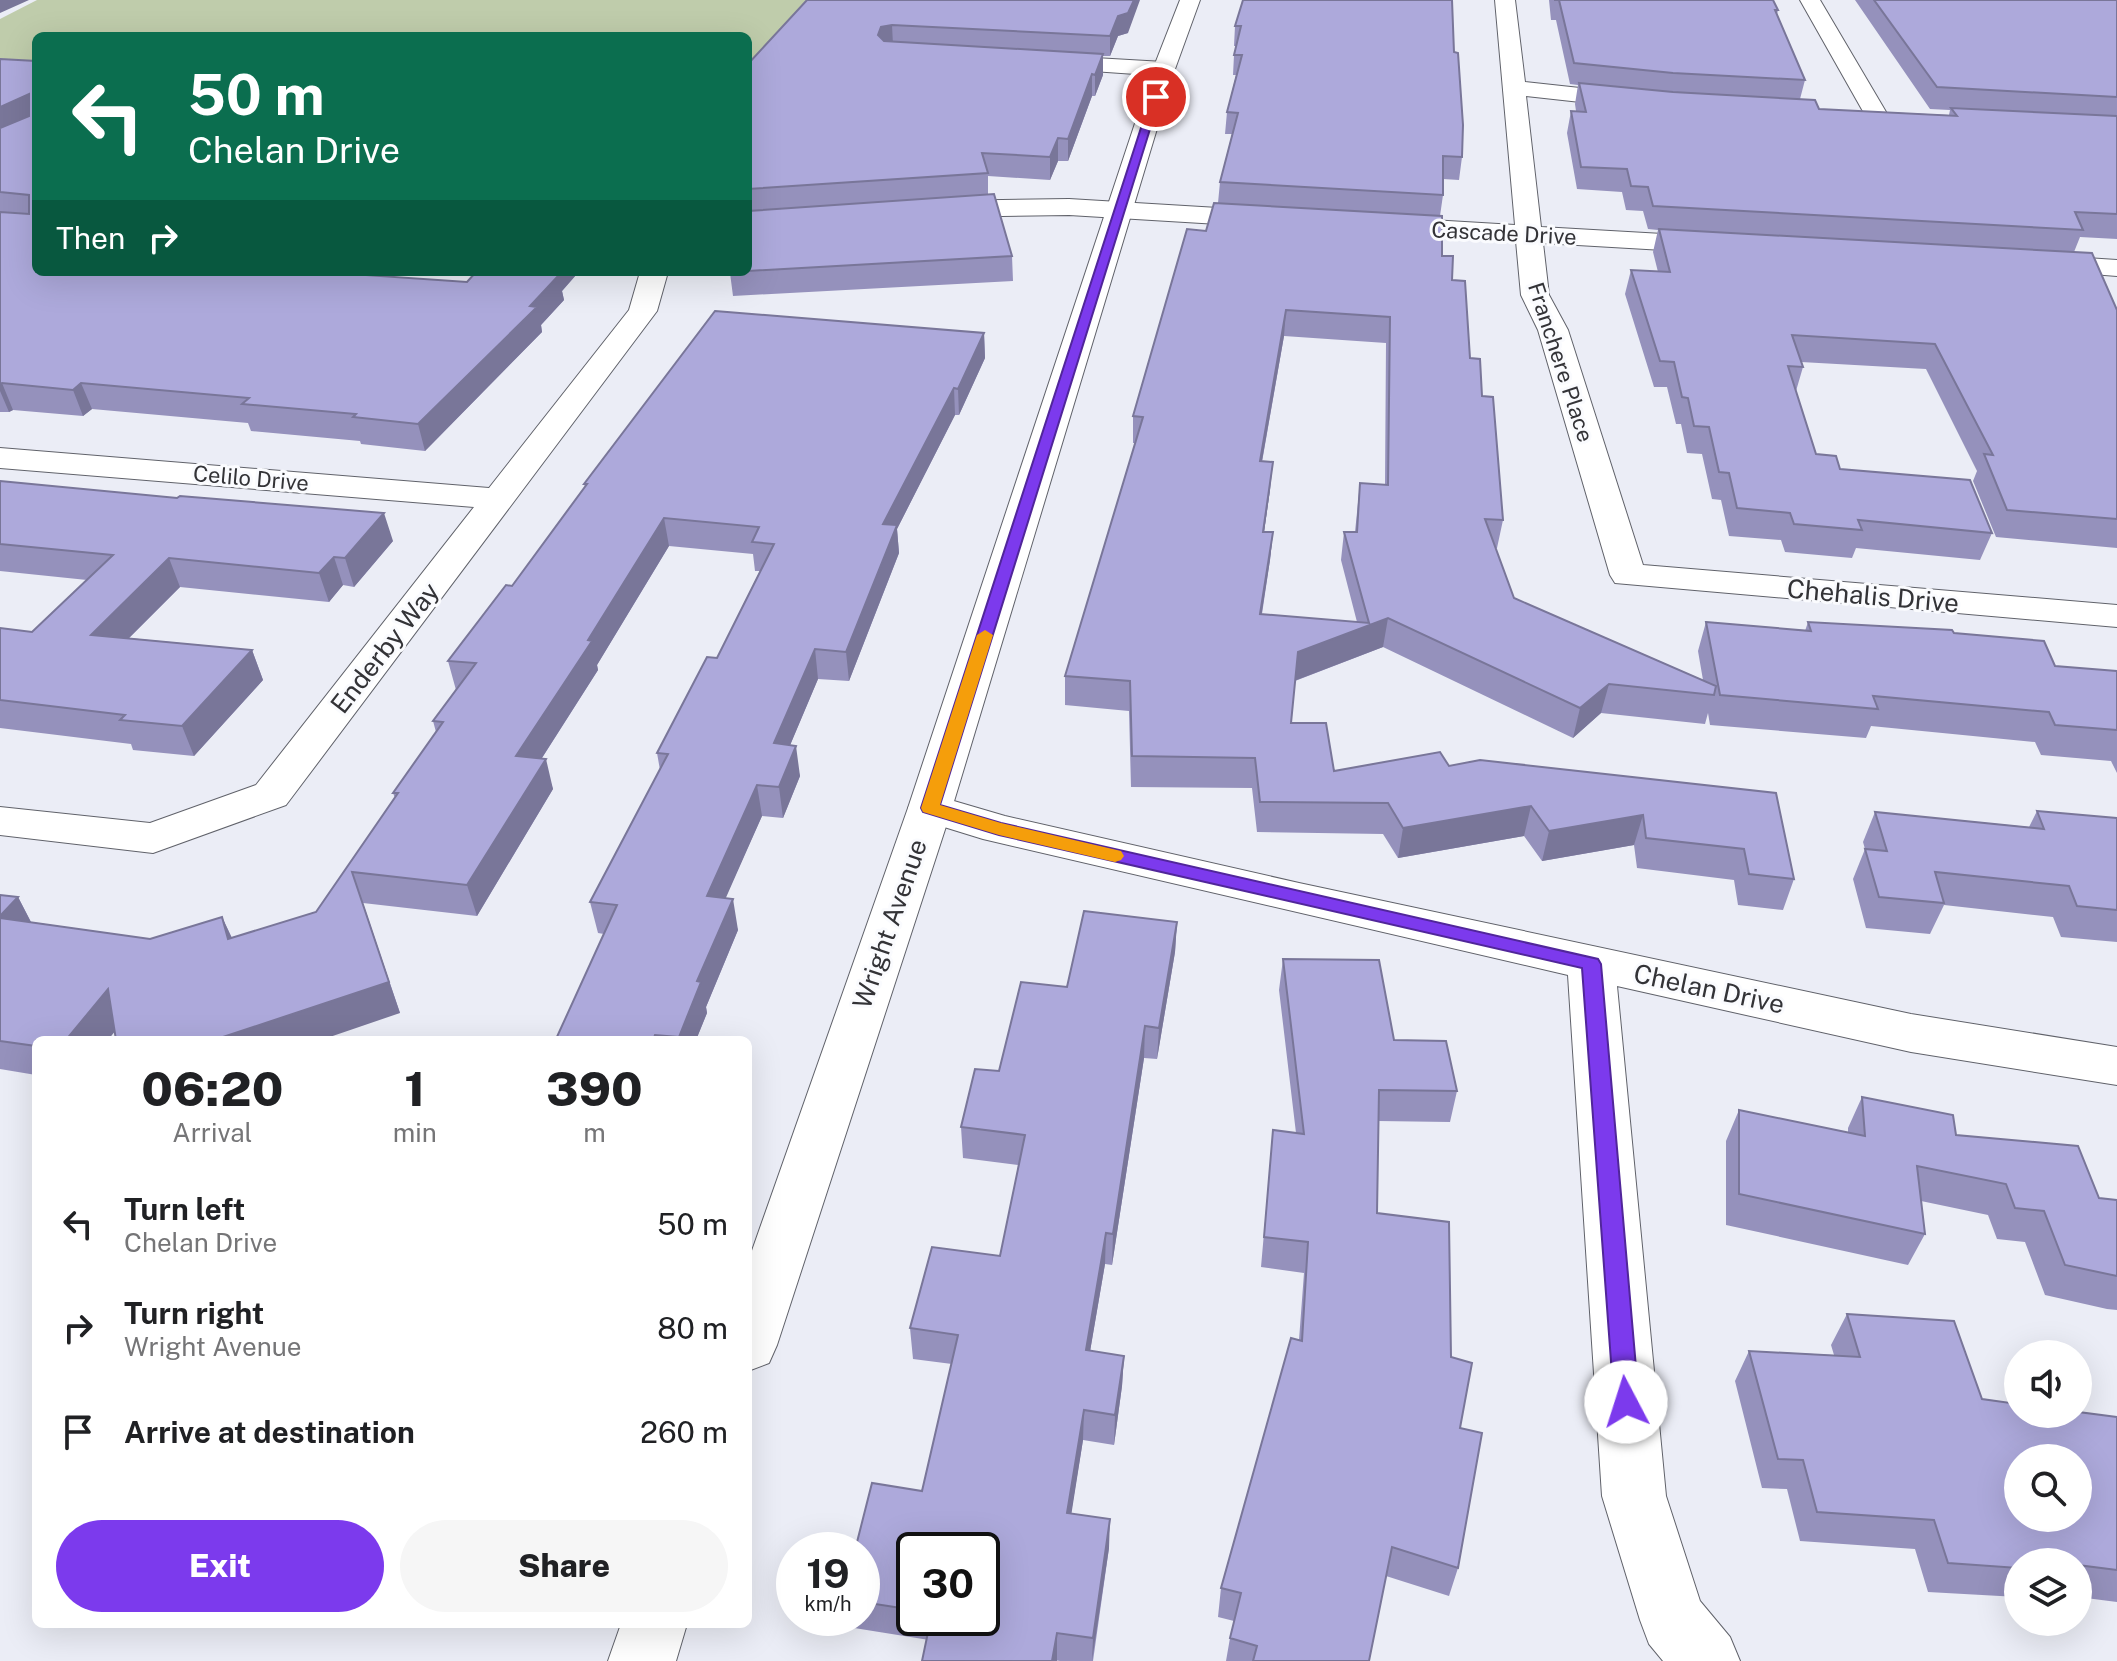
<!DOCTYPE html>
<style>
body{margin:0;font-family:"Public Sans",sans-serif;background:#f6f6f6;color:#202124;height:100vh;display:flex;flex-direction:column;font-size:30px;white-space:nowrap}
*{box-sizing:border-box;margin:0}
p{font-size:26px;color:#757577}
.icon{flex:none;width:44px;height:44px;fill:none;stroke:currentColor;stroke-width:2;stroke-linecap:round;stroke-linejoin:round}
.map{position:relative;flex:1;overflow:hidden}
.panel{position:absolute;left:32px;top:1036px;width:720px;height:592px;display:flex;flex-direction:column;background:#fff;border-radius:12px;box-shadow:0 8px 32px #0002}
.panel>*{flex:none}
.hud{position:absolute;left:32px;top:32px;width:720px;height:244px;border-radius:12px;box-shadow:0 8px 32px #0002;background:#0b6e4f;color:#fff;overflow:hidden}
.fabs{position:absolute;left:2004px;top:1340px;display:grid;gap:16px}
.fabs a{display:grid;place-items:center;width:88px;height:88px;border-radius:50%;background:#fff;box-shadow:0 8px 32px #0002;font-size:40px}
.speed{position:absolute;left:776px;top:1532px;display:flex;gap:16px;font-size:40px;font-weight:700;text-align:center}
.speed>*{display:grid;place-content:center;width:104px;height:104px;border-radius:50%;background:#fff;box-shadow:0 8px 32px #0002;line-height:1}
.speed small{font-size:20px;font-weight:400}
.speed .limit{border:4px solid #111;border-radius:12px;background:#fff;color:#111}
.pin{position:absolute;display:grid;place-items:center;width:68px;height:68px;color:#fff;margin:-34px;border:4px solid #fff;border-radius:50%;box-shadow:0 2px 8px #0007}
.me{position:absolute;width:88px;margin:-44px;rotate:355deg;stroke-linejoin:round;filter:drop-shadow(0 0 6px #0008)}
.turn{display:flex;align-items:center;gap:28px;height:168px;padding:0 24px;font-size:36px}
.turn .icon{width:104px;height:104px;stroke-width:2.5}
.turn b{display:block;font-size:56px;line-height:68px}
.then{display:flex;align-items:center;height:76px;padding:0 24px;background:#0003;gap:16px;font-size:30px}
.eta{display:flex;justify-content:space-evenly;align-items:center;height:136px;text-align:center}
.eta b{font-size:48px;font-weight:800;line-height:56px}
.button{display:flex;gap:16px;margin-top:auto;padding:16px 24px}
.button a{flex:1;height:92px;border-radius:48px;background:#7c3aed;color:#fff;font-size:32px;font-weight:800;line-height:92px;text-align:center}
.button a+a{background:#f6f6f6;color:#202124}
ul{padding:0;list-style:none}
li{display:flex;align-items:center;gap:24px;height:104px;padding:0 24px}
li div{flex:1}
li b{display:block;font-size:30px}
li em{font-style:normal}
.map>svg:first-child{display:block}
</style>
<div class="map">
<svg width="2117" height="1661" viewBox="0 0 2117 1661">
<rect width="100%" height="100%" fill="#ebedf6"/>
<path fill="#bfccab" d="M37 0H820L748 81V36H36V73L0 71V19Z"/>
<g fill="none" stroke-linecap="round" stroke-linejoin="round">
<defs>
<path id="street" d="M1495 0H1515L1525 82 1635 94 1643 96 1646 101 1643 106 1635 108 1526 96 1541 227 1715 237 1725 239 1729 245 1725 251 1715 253 1543 243 1549 295 1568 330 1643 565 2117 605V627L1615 583 1610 575 1538 330 1521 295 1516 241 1381 233 1372 231 1368 225 1372 219 1381 217 1515 225Z
M1800 0H1820L1889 117 1885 122H1869Z
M1043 55 1164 62 1175 69 1164 76 1035 67 1032 62Z
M1069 199 1268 211 1277 213 1281 219 1277 225 1268 227 1069 215 937 217 928 215 924 209 928 203 937 201Z
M2040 255 2117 260V276L2030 269 2026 263 2030 257Z
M640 272H668L657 311 286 805 153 853 0 835V807L150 823 256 785 474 507 0 468V448L489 488 629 310Z
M930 794 1005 816 1299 883 1911 1014 2117 1047V1085L1911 1052 1617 986 1666 1496 1700 1601 1730 1637 1740 1661H1663L1649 1644 1640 1620 1602 1496 1568 975 983 839 915 818 908 808 915 798Z"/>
<path id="secondary" d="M1180 0H1200L1175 69 952 808 777 1345 769 1363 748 1371V1262L908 808 1153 69Z
M621 1624H687L676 1661H608Z"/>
</defs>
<use href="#street" stroke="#60626a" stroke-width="2"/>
<use href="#secondary" stroke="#60626a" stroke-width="2"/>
<use href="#street" fill="#fff" fill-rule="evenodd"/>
<use href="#secondary" fill="#fff" fill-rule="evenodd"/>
</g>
<path fill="#9591bc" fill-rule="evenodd" d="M807 0 1128 33 1118 36 1110 56H1103V75L1095 96H1092L1068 161H1058L1050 180 988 176V195L1012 256 1013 281 733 296 730 273 728 272H748V64Z
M1549 0H1773L1778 10 1777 14 1805 80 1800 99 1819 109 1949 115 1950 110 1930 109 1855 0H2117V239L2080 237 2074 252 2117 310V548L1996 537 1973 481 1977 471 1926 369 1801 362 1803 367 1796 391 1816 454 1840 469 1992 533 1980 560 1856 548 1852 558 1785 552 1781 540 1729 536 1721 500 1712 499 1702 454 1687 453 1681 424H1676L1667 387H1654L1625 294 1631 270 1658 272 1653 252 1658 230 1648 229 1643 211 1626 210 1622 192 1577 189 1567 133 1571 111H1576L1575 104 1578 85 1570 84 1556 20H1551Z
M1235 26 1454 52 1462 157 1459 180 1443 179V195L1440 216 1442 256 1452 280 1470 358 1482 396 1503 520 1497 548H1495L1514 598 1703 680 1698 651 1706 622 1805 631 1808 622 1954 633 2055 666 2117 671V773L2111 761 2041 755 2035 742 1871 726 1866 738 1710 725 1708 713 1705 724 1601 713 1573 738 1383 647 1295 681 1291 723 1334 771 1449 766 1776 793 1794 879 1783 910 1738 905 1734 880 1637 868 1634 845 1542 861 1524 836 1398 858 1383 834 1257 832 1252 788 1131 787 1129 711 1065 705V676L1135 443H1133V416L1218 203 1220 182 1232 134H1225L1227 112 1236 75H1233L1234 55 1236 46H1234ZM1284 336 1386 343 1385 485 1360 483 1355 532H1344L1341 560 1357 622 1262 614 1270 560 1273 532H1264L1270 490 1262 462Z
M0 59 384 272 380 276 467 282 576 275 562 291 564 300 541 325 542 332 425 451 361 444 360 441 251 431 248 423 92 409 83 416 13 410 9 412H0Z
M984 333 985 358 959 415H955L897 529 899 553 849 681 818 679 790 745 800 776 783 818 762 816 725 898 738 930 706 1007 707 1013 696 1040H539L556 1039 604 934 598 933 590 902 660 770 657 753 717 658 760 571H755L753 554 669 546 597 665 598 670 542 758 553 789 477 916 363 903 400 1013 115 1032 36 1040V1075L0 1069V895L18 897 31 922 150 939 222 917 232 938 316 912 395 798 393 793 436 732 433 721 456 690 448 661 512 586 585 487 584 484Z
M0 481 393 541 354 587 343 585 329 602 180 587 129 638 252 650 263 680 194 756 133 750 131 744 0 728V628L32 632 87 580 0 571Z
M2037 811 2117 818V942L2061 937 2053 917 1944 905 1930 934 1866 928 1853 879 1865 849 1863 842 1875 812 2029 827Z
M1177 922 1175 952 1157 1059 1144 1058 1112 1265 1105 1264 1090 1351 1124 1356 1122 1386 1114 1445 1083 1440 1071 1513 1109 1548 1093 1661H1060L848 1627 847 1618H862V1550L922 1491 952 1364 913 1359 910 1328 1000 1256 1019 1165 963 1158 961 1127 999 1071 1067 987ZM914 1550 982 1618H914Z
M1283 959 1394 1040 1457 1091 1450 1122 1378 1121 1377 1213 1451 1357 1460 1428 1458 1568 1449 1596 1386 1576 1369 1661H1226L1230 1638 1234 1621 1218 1617 1221 1588 1299 1340 1304 1273 1261 1267 1273 1130 1296 1133 1279 990Z
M1862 1097 1956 1135 2099 1198 2117 1200V1310L2107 1309 2045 1295 2025 1242 1997 1239 1988 1215 1921 1201 1925 1234 1908 1265 1726 1225V1141L1739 1110 1848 1133V1128Z
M1847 1314 1982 1399 2117 1417V1602L2078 1597V1562H2018V1597L1928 1592 1915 1549 1800 1541 1787 1489 1762 1488 1735 1381 1749 1351 1834 1355 1831 1345Z"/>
<path fill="#797699" d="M0 0H29L0 13Z
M1134 0H1140L1128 33 1118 36 1110 56V36L1118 16Z
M892 25 893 45 882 47 878 35 881 27Z
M1103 54V75L1095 96V75Z
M1092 74V96L1068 161V139Z
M29 94 36 113 0 133V107Z
M1058 138V161L1050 180V157Z
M352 272H384L356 299 350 274Z
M552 272H576V275L562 291 564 300 541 325 542 332 425 451 418 424 530 306Z
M1286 310 1284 336 1257 489 1260 461Z
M984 333 985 358 959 415 958 389Z
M2 383 13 410 9 412 0 391V385Z
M81 383 92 409 83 416 73 390Z
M954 388 955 415 897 529 899 553 849 681 846 652 883 524Z
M1273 462 1270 490 1260 560 1263 532Z
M384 513 393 541 354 587 345 558Z
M664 518 669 546 597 665 598 670 524 786 516 756Z
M1273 532 1270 560 1257 643 1260 614Z
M334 557 343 585 329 602 319 573Z
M169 558 180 587 103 664 91 635Z
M1388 618 1383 647 1294 681 1298 652Z
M815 649 818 679 778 774 774 743Z
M252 650 263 680 194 756 182 726Z
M1609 684 1601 713 1573 738 1580 708Z
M796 746 800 776 783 818 779 787Z
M546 759 553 789 477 916 467 885Z
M757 785 762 816 713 927 707 896Z
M1531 806 1524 836 1398 858 1403 828Z
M1643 815 1634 845 1542 861 1549 831Z
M352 872 400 1013 321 1040H214Z
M18 897 34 928 0 921V916Z
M733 899 738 930 706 1007 707 1013 696 1040H680L679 1037 697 981Z
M222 917 236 947 228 939Z
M1177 922 1175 952 1157 1059 1159 1028Z
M108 989 124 1020 108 1040H66Z
M1145 1026 1144 1058 1112 1265 1113 1234Z
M1106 1233 1105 1264 1085 1381 1086 1350Z
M1124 1356 1122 1386 1114 1445 1115 1415Z
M1084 1410 1083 1440 1067 1542V1513Z
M1110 1519 1109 1548 1092 1661 1093 1638Z
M1057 1633V1661H1052Z"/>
<path fill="#ada9db" stroke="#797699" stroke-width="2" fill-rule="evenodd" d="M807 0H1134L1128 13 1118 16 1110 36 892 25 881 27 878 35 884 41 1103 54 1095 75 1092 74 1068 139 1058 138 1050 157 982 153 988 173 748 189V64Z
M1243 0H1452L1454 52 1458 53 1463 125 1462 157 1443 156V195L1220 182 1238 113 1227 112 1242 55H1234L1241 26H1235Z
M1554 0H1773L1778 10H1775L1805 80 1673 73 1574 63 1559 0Z
M1874 0H2117V97L1937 87Z
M0 59 36 61V272H352L350 274 467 282 476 272H552L549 274 559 275 530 306 537 307 418 424 353 417 356 414 242 404 249 398 81 383 73 390 2 383 0 385V212L29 214V195L0 192V128L29 116V94L0 107Z
M1579 83 1673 92 1815 100 1819 109 1957 116 1951 108 2117 116V214L2075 212 2083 230 1653 206 1648 187 1631 186 1627 169 1581 167 1571 111 1586 112Z
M994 194 1012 256 748 271V211Z
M1214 203 1442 216V256H1453L1452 280 1465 281 1470 358 1480 359 1482 396 1493 397 1503 520 1485 519 1514 598 1716 686 1714 695 1609 684 1580 708 1388 618 1298 652 1291 723H1326L1334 771 1440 752 1449 766 1480 760 1776 793 1794 879 1749 874 1744 849 1646 838 1643 815 1549 831 1531 806 1403 828 1388 803 1260 802 1255 758 1132 756 1130 681 1065 676 1143 417 1133 416 1187 229 1206 231ZM1286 310 1390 317 1388 485 1360 483 1357 532H1344L1369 623 1260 614 1273 532H1263L1273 462 1260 461Z
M1659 229 2092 253 2117 310V519L2007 510 1984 454 1993 455 1935 344 1792 335 1803 367 1788 366 1816 454 1836 456 1840 469 1970 480 1992 533 1858 520 1862 530 1794 524 1790 513 1737 508 1729 473 1719 472 1709 427 1694 426 1688 398 1682 397 1674 362 1660 361 1631 270 1670 272Z
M715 311 984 333 958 389 954 388 883 524 897 525 846 652 815 649 774 743 796 746 779 787 757 785 707 896 733 899 697 981 701 982 679 1037 655 1035 653 1040H539L540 1038 556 1039 617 905 590 902 668 754 657 753 707 657 717 658 774 544 752 542 759 527 664 518 588 640 592 641 516 756 546 759 467 885 352 872 389 982 214 1040H116L108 989 66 1040H36V1046L0 1041V918L150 939 222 917 228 939 316 912 398 793H393L443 722 433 721 476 663 448 661 506 585 512 586 587 484H584Z
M0 481 177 498 180 496 384 513 345 558 334 557 319 573 169 558 91 635 252 650 182 726 120 720 125 715 0 700V628L32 632 113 555 0 544Z
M1706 622 1811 631 1808 622 1952 630 1954 633 2044 641 2055 666 2117 671V730L2055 725 2049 712 1873 696 1878 709 1720 695Z
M2037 811 2117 818V910L2077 906 2069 886 1935 872 1944 903 1879 897 1865 849 1887 851 1875 812 2044 829Z
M0 895 18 897 0 916Z
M1084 911 1177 922 1159 1028 1145 1026 1113 1234 1106 1233 1086 1350 1124 1356 1115 1415 1084 1410 1067 1513 1110 1519 1093 1638 1057 1633 1052 1661H922L931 1618H982V1550H914V1610L862 1602V1550H855L872 1483 922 1491 958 1335 910 1328 932 1247 1000 1256 1025 1135 961 1127 975 1069 999 1071 1021 982 1067 987Z
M1283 959 1379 960 1394 1040 1446 1041 1457 1091 1379 1090 1377 1213 1449 1222 1451 1357 1472 1363 1460 1428 1482 1433 1458 1568 1392 1547 1369 1661H1253L1257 1646 1230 1638 1241 1593 1221 1588 1291 1338 1302 1341 1308 1242 1264 1237 1273 1130 1304 1134Z
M1862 1097 1953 1115 1956 1135 2078 1146 2099 1198 2117 1200V1276L2065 1265 2044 1211 2015 1208 2006 1184 1917 1166 1925 1234 1739 1194V1110L1865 1136Z
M1847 1314 1954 1321 1982 1399 2018 1404V1414H2078V1412L2117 1417V1570L2078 1565V1562H2018V1568L1948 1563 1934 1520 1817 1512 1803 1460 1778 1459 1749 1351 1860 1357ZM2018 1458H2078V1518H2018Z"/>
<path fill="#7c3aed" stroke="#51269a" stroke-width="2" d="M1156 94 1160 97 940 805 1001 823 1598 959 1601 964 1639 1402 1635 1410 1626 1413 1618 1410 1614 1402 1582 968 999 835 923 812 921 808 1151 97Z"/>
<path fill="#f59e0b" d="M985 630 993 635 940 805 1001 823 1121 851 1124 856 1121 860 1115 862 999 835 923 812 921 808 977 635Z"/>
<g text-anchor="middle" stroke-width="6" stroke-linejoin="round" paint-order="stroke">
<g font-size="22" fill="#333337" stroke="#fafbfe">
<text transform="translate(1504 233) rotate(3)" y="8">Cascade Drive</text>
<text transform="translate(1561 362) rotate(72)" y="8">Franchere Place</text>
<text transform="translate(251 478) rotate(5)" y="8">Celilo Drive</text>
</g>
<g font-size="26" fill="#333337" stroke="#fafbfe">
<text transform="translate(1873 596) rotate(5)" y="9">Chehalis Drive</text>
<text transform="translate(385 648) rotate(-52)" y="9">Enderby Way</text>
<text transform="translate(890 924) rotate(-71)" y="9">Wright Avenue</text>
<text transform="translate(1709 989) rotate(12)" y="9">Chelan Drive</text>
</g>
</g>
</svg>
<div class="fabs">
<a><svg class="icon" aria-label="sound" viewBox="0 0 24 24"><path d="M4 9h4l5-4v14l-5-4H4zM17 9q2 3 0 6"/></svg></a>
<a><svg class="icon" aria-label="search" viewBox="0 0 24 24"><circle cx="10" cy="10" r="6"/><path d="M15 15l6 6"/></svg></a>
<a><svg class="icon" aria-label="layers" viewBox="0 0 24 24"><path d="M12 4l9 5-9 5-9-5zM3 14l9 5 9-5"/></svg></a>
</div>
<div class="speed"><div>19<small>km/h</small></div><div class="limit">30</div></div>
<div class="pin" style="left:1156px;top:97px;background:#d93025"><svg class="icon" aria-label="arrive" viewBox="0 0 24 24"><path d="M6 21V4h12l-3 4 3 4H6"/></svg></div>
<svg class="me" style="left:1626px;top:1402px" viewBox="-20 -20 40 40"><circle r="19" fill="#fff"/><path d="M0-13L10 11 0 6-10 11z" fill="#7c3aed"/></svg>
<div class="hud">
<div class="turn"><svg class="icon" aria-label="left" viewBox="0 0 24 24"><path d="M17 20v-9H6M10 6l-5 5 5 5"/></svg><div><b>50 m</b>Chelan Drive</div></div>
<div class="then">Then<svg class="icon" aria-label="right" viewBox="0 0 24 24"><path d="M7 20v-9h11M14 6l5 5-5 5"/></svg></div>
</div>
<section class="panel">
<div class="eta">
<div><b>06:20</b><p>Arrival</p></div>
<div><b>1</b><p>min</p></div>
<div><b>390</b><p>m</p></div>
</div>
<ul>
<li><svg class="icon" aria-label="left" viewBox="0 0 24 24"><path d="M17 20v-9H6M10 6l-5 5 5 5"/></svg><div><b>Turn left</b><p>Chelan Drive</p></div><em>50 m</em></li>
<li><svg class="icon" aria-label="right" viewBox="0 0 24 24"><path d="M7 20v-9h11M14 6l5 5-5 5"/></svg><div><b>Turn right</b><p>Wright Avenue</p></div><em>80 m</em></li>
<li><svg class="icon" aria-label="arrive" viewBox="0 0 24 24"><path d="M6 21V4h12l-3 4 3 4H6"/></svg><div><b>Arrive at destination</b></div><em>260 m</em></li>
</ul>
<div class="button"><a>Exit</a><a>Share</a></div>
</section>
</div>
